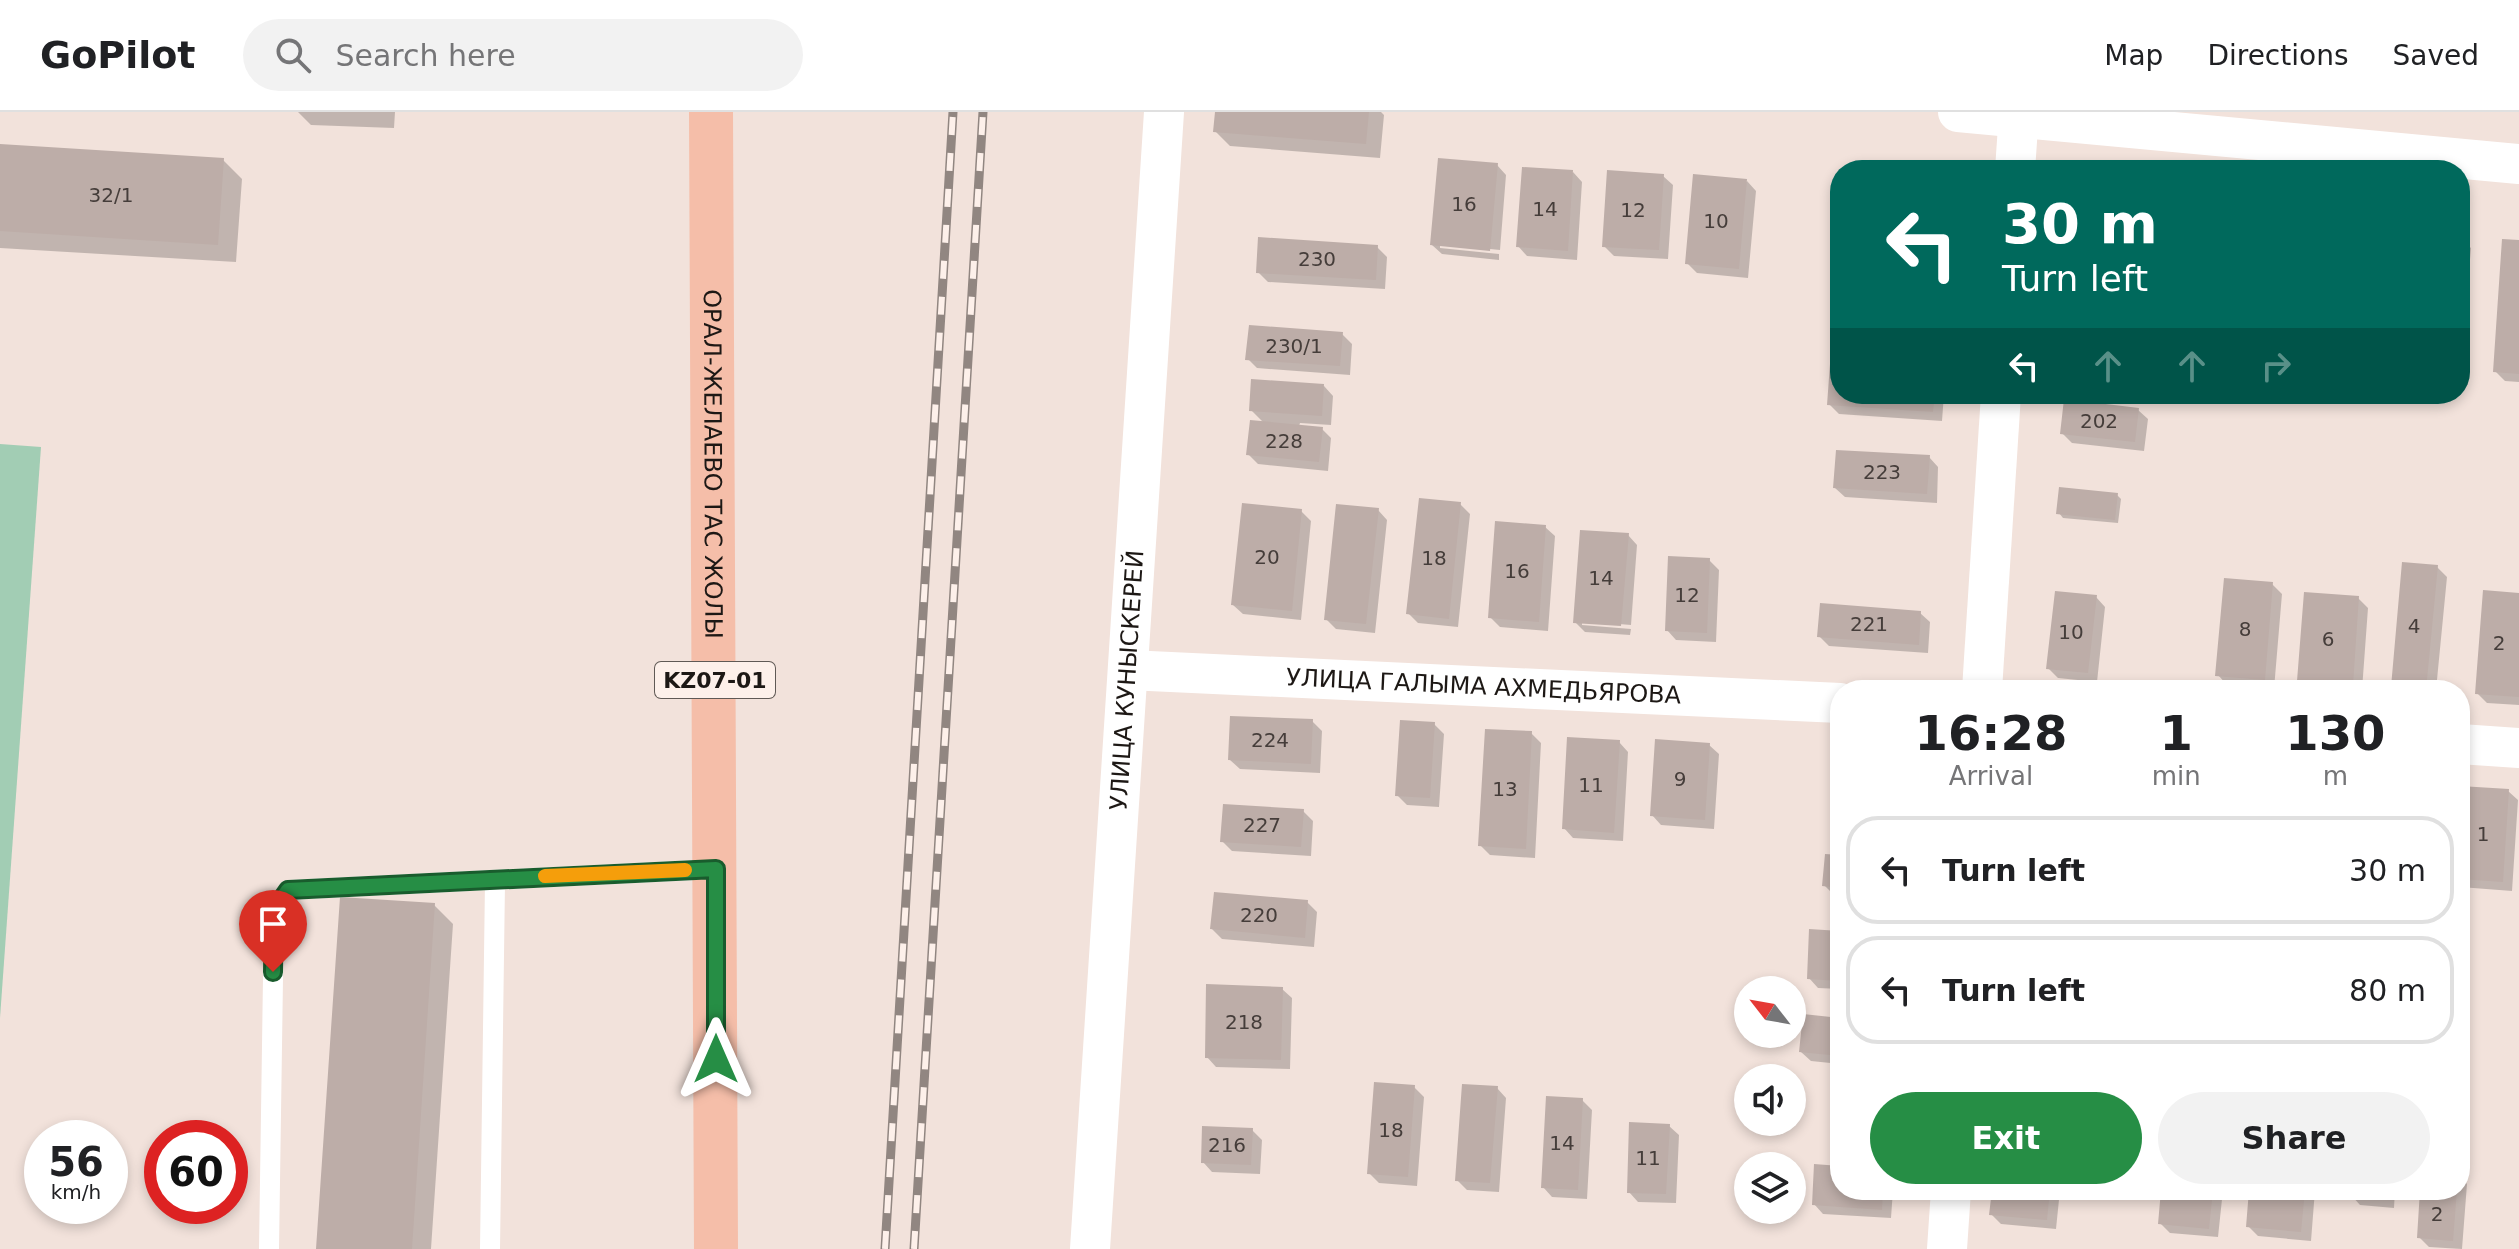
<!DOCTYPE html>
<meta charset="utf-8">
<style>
body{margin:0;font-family:"DejaVu Sans",sans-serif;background:#f2f2f2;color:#202124;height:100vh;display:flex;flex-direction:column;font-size:30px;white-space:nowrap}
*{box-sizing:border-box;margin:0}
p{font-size:26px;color:#757577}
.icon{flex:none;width:44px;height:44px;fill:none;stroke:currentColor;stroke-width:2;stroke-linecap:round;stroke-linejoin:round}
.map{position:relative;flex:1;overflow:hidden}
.details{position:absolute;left:1830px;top:568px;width:640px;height:520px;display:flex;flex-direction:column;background:#fff;border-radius:32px;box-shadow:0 4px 12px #0003}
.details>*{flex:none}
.guide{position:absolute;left:1830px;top:48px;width:640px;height:244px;border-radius:32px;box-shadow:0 4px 12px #0003;background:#00695c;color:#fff;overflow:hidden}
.needle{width:52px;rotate:301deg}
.fabs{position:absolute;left:1734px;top:864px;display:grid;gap:16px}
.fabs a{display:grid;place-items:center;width:72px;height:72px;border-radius:50%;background:#fff;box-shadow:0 4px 12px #0003;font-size:40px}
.speed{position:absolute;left:24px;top:1008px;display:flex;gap:16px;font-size:40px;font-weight:700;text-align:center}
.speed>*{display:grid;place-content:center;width:104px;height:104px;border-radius:50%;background:#fff;box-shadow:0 4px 12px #0003;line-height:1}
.speed small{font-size:20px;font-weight:400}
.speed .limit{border:12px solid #d22;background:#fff;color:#111}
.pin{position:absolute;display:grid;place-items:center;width:68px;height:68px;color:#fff;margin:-82px -34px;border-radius:50% 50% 50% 0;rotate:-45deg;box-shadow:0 0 8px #0007}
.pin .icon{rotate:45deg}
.me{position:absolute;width:88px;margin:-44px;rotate:0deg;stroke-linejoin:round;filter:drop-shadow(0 0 6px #0008)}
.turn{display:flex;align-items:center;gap:28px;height:168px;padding:0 40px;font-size:36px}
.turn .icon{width:104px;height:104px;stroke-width:2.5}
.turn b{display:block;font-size:56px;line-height:68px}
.lanes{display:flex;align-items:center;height:76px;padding:0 40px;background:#0003;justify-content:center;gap:40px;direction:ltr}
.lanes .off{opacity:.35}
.eta{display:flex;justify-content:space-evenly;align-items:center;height:136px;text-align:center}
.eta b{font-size:48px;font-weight:600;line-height:56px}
.button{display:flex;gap:16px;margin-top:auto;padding:16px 40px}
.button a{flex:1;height:92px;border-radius:48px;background:#268e45;color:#fff;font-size:32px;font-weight:600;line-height:92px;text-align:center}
.button a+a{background:#f2f2f2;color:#202124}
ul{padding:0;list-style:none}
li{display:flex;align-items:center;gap:24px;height:108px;margin:0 16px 12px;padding:0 24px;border:4px solid #e0e0e0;border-radius:32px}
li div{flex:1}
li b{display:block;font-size:30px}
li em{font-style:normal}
header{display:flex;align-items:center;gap:48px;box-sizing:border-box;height:112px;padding:0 40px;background:#fff;border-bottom:2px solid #e0e0e0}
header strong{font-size:38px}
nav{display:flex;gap:44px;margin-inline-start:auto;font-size:28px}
.search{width:560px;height:72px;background:#f2f2f2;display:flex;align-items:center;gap:20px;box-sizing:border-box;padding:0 28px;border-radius:44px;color:#757577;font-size:30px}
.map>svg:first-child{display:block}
</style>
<header>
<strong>GoPilot</strong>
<div class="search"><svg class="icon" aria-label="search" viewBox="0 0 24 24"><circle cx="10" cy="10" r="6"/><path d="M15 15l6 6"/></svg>Search here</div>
<nav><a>Map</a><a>Directions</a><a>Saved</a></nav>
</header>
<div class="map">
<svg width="2519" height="1137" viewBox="0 0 2519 1137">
<rect width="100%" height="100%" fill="#f2e2db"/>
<path fill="#a2cdb4" d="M0 332 41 335 0 906Z"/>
<path fill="#0003" d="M298 0H395L394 16 311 13Z
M1217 0H1381L1384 3 1380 46 1230 34 1215 19Z
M0 34 223 48 242 67 236 150 0 136Z
M1497 53 1506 63 1500 138 1440 132V136L1499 142V148L1442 142 1432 133Z
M1573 60 1582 70 1577 148 1527 144 1518 134Z
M1663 64 1673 73 1668 147 1614 144 1604 134Z
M1747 69 1756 79 1748 166 1697 161 1687 151Z
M2460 126 2471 136 2463 228 2460 227Z
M2519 130V270L2505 269 2495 259Z
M1377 135 1387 145 1385 177 1268 170 1258 160Z
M1342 222 1352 232 1350 263 1257 256 1248 247Z
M1840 255V282H1944L1942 309 1839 302 1829 292Z
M1324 274 1333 284 1331 313 1300 311 1299 314 1322 317 1331 326 1328 359 1258 352 1248 342 1264 311 1251 298Z
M2138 298 2148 307 2144 339 2072 331 2062 321Z
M1929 345 1938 355 1937 391 1845 385 1835 376Z
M2117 383 2121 387 2118 411 2063 406 2059 401Z
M1460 392 1470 402 1458 515 1418 511 1408 501Z
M1378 398 1387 408 1375 521 1336 517 1326 507Z
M1301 399 1311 409 1301 508 1243 502 1233 493Z
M1545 415 1555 424 1548 519 1500 515 1490 505Z
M1628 423 1637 433 1631 513 1582 509V513L1631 517 1630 523 1585 520 1575 510Z
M1709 448 1719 458 1716 530 1676 528 1667 518Z
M2437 455 2447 465 2436 578H2396L2393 575Z
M2272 472 2282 482 2274 577 2227 573 2218 563Z
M2519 483V593L2487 591 2477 581Z
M2096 485 2105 495 2097 570 2058 566 2048 556Z
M2358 486 2368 496 2362 578H2309L2299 569Z
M1920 501 1930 510 1928 541 1829 534 1819 524Z
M1312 609 1322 619 1320 661 1240 657 1230 648Z
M1434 612 1444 622 1439 695 1407 693 1397 683Z
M1531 621 1541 631 1535 746 1490 743 1480 733Z
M1619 630 1628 640 1623 729 1573 726 1564 716Z
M1709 633 1719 642 1714 717 1661 713 1652 703Z
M2460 676 2508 679 2518 688 2512 779 2460 775Z
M1303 699 1313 709 1311 744 1232 739 1222 729Z
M1840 745V784L1834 783 1825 774Z
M1307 790 1317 800 1314 835 1222 827 1212 817Z
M434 793 453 812 431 1137H318Z
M1840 821V877L1818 876 1809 866Z
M1282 877 1292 886 1290 957 1216 955 1207 945Z
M1840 908V952L1811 949 1801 940Z
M1414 975 1424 985 1417 1074 1379 1071 1370 1062Z
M1497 976 1506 986 1499 1080 1467 1078 1457 1068Z
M1582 988 1592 998 1587 1087 1552 1085 1543 1075Z
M1669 1014 1679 1023 1676 1091 1638 1090 1629 1080Z
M1252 1018 1262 1028 1260 1062 1212 1060 1203 1050Z
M1840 1056V1078H1893L1891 1106 1823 1102 1814 1092Z
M2460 1065 2467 1072 2462 1137 2429 1135 2419 1125 2422 1078H2460Z
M1994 1078H2060L2056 1117 2001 1112 1991 1102Z
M2163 1078H2223L2218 1125 2170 1121 2160 1111Z
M2251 1078H2315L2311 1129 2258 1124 2248 1114Z
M2351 1078H2395L2394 1096 2360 1093 2351 1083Z"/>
<path fill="#bdada8" d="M1215 0H1369L1366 32 1213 20Z
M0 32 224 46 218 133 0 119Z
M1438 46 1498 51 1490 139 1430 133Z
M1522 55 1573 58 1568 139 1516 135Z
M1607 58 1664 62 1659 138 1602 135Z
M1693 62 1747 67 1739 157 1685 152Z
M1258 125 1378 133 1376 168 1256 161Z
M2502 127 2519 128V262L2493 260Z
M1249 213 1343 220 1340 254 1245 248Z
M1830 252 1840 253V282H1935L1933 300 1827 293Z
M1251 267 1324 272 1322 304 1249 299Z
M2064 287 2139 296 2135 330 2060 322Z
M1250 308 1323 315 1319 350 1246 343Z
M1836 338 1930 343 1927 382 1833 376Z
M2059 375 2118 381 2115 408 2056 402Z
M1419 386 1461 390 1449 507 1406 502Z
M1242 391 1302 397 1292 499 1231 493Z
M1336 392 1379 396 1366 512 1324 508Z
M1495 409 1546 413 1539 510 1488 506Z
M1580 418 1629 421 1621 514 1573 511Z
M1668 444 1710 446 1707 521 1665 519Z
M2402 450 2438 453 2426 578 2391 575Z
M2224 466 2273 470 2265 568 2215 564Z
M2483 478 2519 481V585L2475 582Z
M2055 479 2097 483 2088 561 2046 557Z
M2304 480 2359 484 2353 573 2297 569Z
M1820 491 1921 499 1919 533 1817 525Z
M1230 604 1313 607 1311 652 1228 648Z
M1400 608 1435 610 1430 686 1395 684Z
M1485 617 1532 619 1526 737 1478 734Z
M1567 625 1620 628 1614 721 1562 717Z
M1655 627 1710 631 1705 708 1650 704Z
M2460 674 2509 677 2503 770 2460 767Z
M1223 692 1304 697 1301 735 1220 730Z
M1825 742 1840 743V776L1822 774Z
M1214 780 1308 788 1305 826 1210 817Z
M340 785 435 791 412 1137H316Z
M1809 817 1840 819V869L1807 867Z
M1206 872 1283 875 1281 948 1205 946Z
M1803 902 1840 906V944L1799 940Z
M1374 970 1415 973 1408 1065 1367 1062Z
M1462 972 1498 974 1490 1071 1455 1069Z
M1546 984 1583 986 1578 1078 1541 1076Z
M1629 1010 1670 1012 1666 1082 1627 1081Z
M1202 1014 1253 1016 1251 1053 1201 1051Z
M1814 1052 1840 1054V1078H1883L1882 1098 1812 1093Z
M1992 1078H2050L2047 1108 1989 1103Z
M2161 1078H2213L2209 1117 2158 1112Z
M2249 1078H2305L2301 1120 2246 1115Z
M2349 1078H2386L2385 1087 2349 1084Z
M2420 1078H2457L2453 1129 2417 1126Z"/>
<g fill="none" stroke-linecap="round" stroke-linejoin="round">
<path stroke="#fff" stroke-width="20" d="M269 1137 274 798 288 778 716 757
M490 1137 495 770"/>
<g stroke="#fff" stroke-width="40">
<path d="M1958 0 2519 52"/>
<path d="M2015 58 2019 0"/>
<path id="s1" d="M1128 558 1840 591"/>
<path d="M1982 578 2001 282"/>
<path d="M2460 632 2519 636"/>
<path id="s2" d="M1090 1137 1164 0"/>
<path d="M1947 1137 1951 1078"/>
</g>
<path stroke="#f5bea9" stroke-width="44" id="s3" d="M711 0 716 1137"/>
<defs>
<path id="rail" d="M885 1137 953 0
M914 1137 983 0"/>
</defs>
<use href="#rail" stroke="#918681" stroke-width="9"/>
<use href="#rail" stroke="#fdf0ea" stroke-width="6" stroke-dasharray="18" stroke-linecap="butt"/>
</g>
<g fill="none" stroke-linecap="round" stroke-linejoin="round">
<defs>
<path id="route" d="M273 860 274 798 288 778 716 757V947"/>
</defs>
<use href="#route" stroke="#195c2d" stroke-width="20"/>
<use href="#route" stroke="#268e45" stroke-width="14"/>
<path stroke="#f59e0b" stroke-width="14" d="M545 764 685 758"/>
</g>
<g text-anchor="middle" stroke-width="8" stroke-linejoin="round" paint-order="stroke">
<g font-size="20" fill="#453d3a">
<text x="111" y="90">32/1</text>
<text x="1464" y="99">16</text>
<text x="1545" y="104">14</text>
<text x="1633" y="105">12</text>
<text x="1716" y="116">10</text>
<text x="1317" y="154">230</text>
<text x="1294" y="241">230/1</text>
<text x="2099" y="316">202</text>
<text x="1284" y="336">228</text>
<text x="1882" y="367">223</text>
<text x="1267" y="452">20</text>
<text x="1434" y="453">18</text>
<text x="1517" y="466">16</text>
<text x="1601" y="473">14</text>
<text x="1687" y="490">12</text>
<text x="1869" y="519">221</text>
<text x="2414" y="521">4</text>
<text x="2245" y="524">8</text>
<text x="2071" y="527">10</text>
<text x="2328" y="534">6</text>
<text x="2499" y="538">2</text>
<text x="1270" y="635">224</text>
<text x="1680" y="674">9</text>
<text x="1591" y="680">11</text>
<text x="1505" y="684">13</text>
<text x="1262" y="720">227</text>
<text x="2483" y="729">1</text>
<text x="1259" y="810">220</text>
<text x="1244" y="917">218</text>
<text x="1391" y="1025">18</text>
<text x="1562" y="1038">14</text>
<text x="1227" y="1040">216</text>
<text x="1648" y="1053">11</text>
<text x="2437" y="1109">2</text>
</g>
<rect fill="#fdf0ea" stroke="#605955" stroke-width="2" x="655" y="550" width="120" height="36" rx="6"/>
<g font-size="22" font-weight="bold" fill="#1d1815">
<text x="715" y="576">KZ07-01</text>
</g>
<g font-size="24" fill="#1d1815" stroke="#fdf0ea">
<text dy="8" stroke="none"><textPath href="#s3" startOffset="352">ОРАЛ-ЖЕЛАЕВО ТАС ЖОЛЫ</textPath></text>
<text dy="8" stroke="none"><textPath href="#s2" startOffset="570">УЛИЦА КУНЫСКЕРЕЙ</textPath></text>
<text dy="8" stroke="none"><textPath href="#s1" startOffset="356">УЛИЦА ГАЛЫМА АХМЕДЬЯРОВА</textPath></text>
</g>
</g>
</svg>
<div class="fabs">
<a><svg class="needle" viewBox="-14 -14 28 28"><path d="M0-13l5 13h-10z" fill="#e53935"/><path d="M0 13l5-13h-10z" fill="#757577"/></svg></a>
<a><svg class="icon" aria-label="sound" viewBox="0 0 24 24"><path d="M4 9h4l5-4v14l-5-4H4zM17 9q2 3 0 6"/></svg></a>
<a><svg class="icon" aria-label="layers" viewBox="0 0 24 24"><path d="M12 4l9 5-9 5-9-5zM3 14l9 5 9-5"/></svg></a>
</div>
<div class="speed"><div>56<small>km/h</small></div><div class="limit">60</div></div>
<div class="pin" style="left:273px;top:860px;background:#d93025"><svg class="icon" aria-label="arrive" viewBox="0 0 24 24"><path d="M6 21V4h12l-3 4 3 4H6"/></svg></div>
<svg class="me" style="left:716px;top:947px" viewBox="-20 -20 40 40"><path d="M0-17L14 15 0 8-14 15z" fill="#268e45" stroke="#fff" stroke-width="4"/></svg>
<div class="guide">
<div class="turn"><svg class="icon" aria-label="left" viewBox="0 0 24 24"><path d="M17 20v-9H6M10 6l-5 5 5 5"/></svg><div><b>30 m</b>Turn left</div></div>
<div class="lanes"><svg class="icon" aria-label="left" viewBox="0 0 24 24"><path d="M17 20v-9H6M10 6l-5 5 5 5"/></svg><svg class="icon off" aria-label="ahead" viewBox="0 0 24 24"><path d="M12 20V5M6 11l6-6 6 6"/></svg><svg class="icon off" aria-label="ahead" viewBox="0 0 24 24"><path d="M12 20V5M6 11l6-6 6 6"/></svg><svg class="icon off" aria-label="right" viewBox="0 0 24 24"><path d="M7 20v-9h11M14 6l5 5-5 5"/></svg></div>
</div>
<section class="details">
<div class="eta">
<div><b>16:28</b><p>Arrival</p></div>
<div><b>1</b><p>min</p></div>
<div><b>130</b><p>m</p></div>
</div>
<ul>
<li><svg class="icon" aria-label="left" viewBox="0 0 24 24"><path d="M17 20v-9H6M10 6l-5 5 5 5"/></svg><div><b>Turn left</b></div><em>30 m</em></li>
<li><svg class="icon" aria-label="left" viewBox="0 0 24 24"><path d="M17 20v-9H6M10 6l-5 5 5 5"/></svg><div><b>Turn left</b></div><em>80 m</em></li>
</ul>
<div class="button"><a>Exit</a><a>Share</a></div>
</section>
</div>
